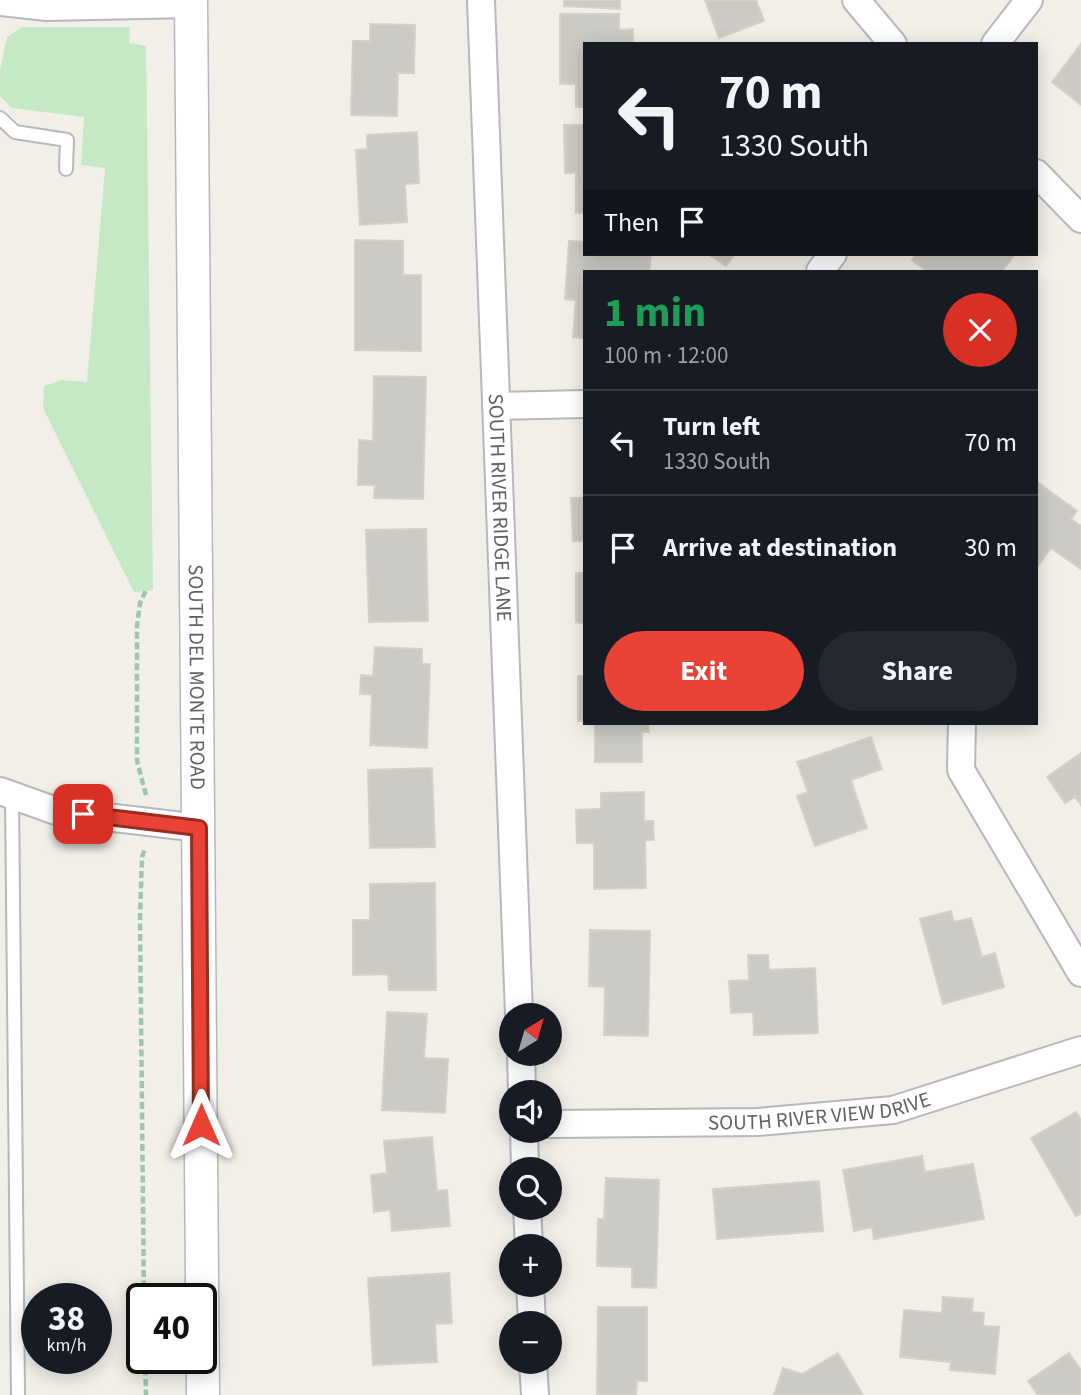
<!DOCTYPE html>
<meta charset="utf-8">
<style>
body{margin:0;font-family:"Source Sans 3",sans-serif;background:#242831;color:#f1f3f6;height:100vh;display:flex;flex-direction:column;font-size:26px;white-space:nowrap}
*{box-sizing:border-box;margin:0}
p{font-size:23px;color:#9ea1a6}
.icon{flex:none;width:38px;height:38px;fill:none;stroke:currentColor;stroke-width:2;stroke-linecap:round;stroke-linejoin:round}
.map{position:relative;flex:1;overflow:hidden}
.panel{position:absolute;left:583px;top:270px;width:455px;height:455px;display:flex;flex-direction:column;background:#171b24;border-radius:0px;box-shadow:0 4px 18px #0003}
.panel>*{flex:none}
.hud{position:absolute;left:583px;top:42px;width:455px;height:214px;border-radius:0px;box-shadow:0 4px 18px #0003;background:#171b24;color:#f1f3f6;overflow:hidden}
.needle{width:46px;rotate:37deg}
.tools{position:absolute;left:499px;top:1003px;display:grid;gap:14px}
.tools a{display:grid;place-items:center;width:63px;height:63px;border-radius:50%;background:#171b24;box-shadow:0 4px 18px #0003;font-size:35px}
.speed{position:absolute;left:21px;top:1283px;display:flex;gap:14px;font-size:35px;font-weight:700;text-align:center}
.speed>*{display:grid;place-content:center;width:91px;height:91px;border-radius:50%;background:#171b24;box-shadow:0 4px 18px #0003;line-height:1}
.speed small{font-size:18px;font-weight:400}
.speed .limit{border:4px solid #111;border-radius:10px;background:#fff;color:#111}
.pin{position:absolute;display:grid;place-items:center;width:60px;height:60px;color:#fff;margin:-30px;border-radius:14px;box-shadow:0 4px 10px #0006}
.me{position:absolute;width:77px;margin:-38px;rotate:0deg;stroke-linejoin:round;filter:drop-shadow(0 0 5px #0008)}
.turn{display:flex;align-items:center;gap:24px;height:147px;padding:0 21px;font-size:32px}
.turn .icon{width:91px;height:91px;stroke-width:2.5}
.turn b{display:block;font-size:49px;line-height:60px}
.then{display:flex;align-items:center;height:66px;padding:0 21px;background:#0003;gap:14px;font-size:26px}
.round{display:grid;place-items:center;flex:none;width:74px;height:74px;border-radius:37px;background:#242831}
.head{display:flex;align-items:center;justify-content:space-between;height:119px;padding:0 21px}
h1{font-size:42px;font-weight:700;line-height:52px;color:#1e9e55}
.primary-button{display:flex;gap:14px;margin-top:auto;padding:14px 21px}
.primary-button a{flex:1;height:80px;border-radius:42px;background:#ea4335;color:#fff;font-size:28px;font-weight:700;line-height:80px;text-align:center}
.primary-button a+a{background:#242831;color:#f1f3f6}
ul{padding:0;list-style:none}
li{display:flex;align-items:center;gap:21px;height:105px;padding:0 21px;border-top:2px solid #363941}
li div{flex:1}
li b{display:block;font-size:26px}
li em{font-style:normal}
.map>svg:first-child{display:block}
</style>
<div class="map">
<svg width="1081" height="1395" viewBox="0 0 1081 1395">
<rect width="100%" height="100%" fill="#f1efe8"/>
<path fill="#c5e8c5" d="M22 27H130L129 43 146 46 153 590 134 592 43 408 44 386 62 380 87 382 105 168 81 165 84 117 12 108 0 96V70L7 37Z"/>
<path fill="#cccac5" stroke="#d6d1c6" stroke-width="2" d="M564 0H620V9L564 6Z
M705 0H756L764 21 719 38Z
M560 14H619V30L633 29V44H584V107H576V84H560Z
M370 24 415 25 414 73H398L397 116 351 115 353 41H370Z
M1081 44V105L1052 82Z
M564 125H584V213H576V173H565Z
M417 132 419 183 405 184 407 222 360 225 356 150 367 149V135Z
M355 240 403 241V275H421V351L355 350Z
M569 241 584 242V254H651L649 271H584V338L573 337 576 300 565 299Z
M708 254H735L726 266Z
M916 254H1015L1002 271H927L912 260Z
M374 376 426 377 423 499 374 498 375 485H358L359 440 373 441Z
M1036 481 1077 511 1071 519 1081 526V569L1051 548 1036 569Z
M571 498H584V541H573Z
M426 529 428 621 369 622 366 530Z
M576 573H584V623L576 622Z
M375 647 422 649V664H430L427 748 370 745 372 694H360L361 675 373 676Z
M578 676H584V721H578Z
M595 723H649V732H642V762H595Z
M871 737 882 769 851 780 867 828 815 846 797 796 808 792 797 762Z
M1081 753V805L1075 797 1065 803 1047 777Z
M432 768 435 847 370 848 368 770Z
M644 792V821H653L654 840H645L646 888 594 889V843H577L576 810 601 809V793Z
M435 883 436 990H389L388 974 353 975V920H370V884Z
M951 911 954 922 971 918 982 957 995 953 1004 987 943 1004 920 919Z
M590 930 650 931 648 1036 604 1035 605 987 589 986Z
M748 955H768L769 970 815 968 818 1033 754 1035 753 1012 731 1013 729 981 749 980Z
M387 1012 427 1014 424 1058 448 1059 445 1113 382 1110Z
M1076 1112 1081 1120V1213L1076 1216 1031 1138Z
M432 1137 437 1191 447 1190 450 1226 392 1231 390 1210 374 1212 371 1175 387 1173 384 1141Z
M922 1156 925 1172 973 1164 984 1219 874 1239 872 1227 854 1231 843 1170Z
M606 1178 659 1180 656 1288 632 1287V1267L597 1266 598 1219H604Z
M819 1181 823 1231 717 1239 713 1189Z
M449 1273 452 1323 435 1324 437 1362 373 1365 368 1278Z
M943 1297 973 1299 972 1312 984 1313 983 1326 999 1327 995 1374 950 1370 951 1362 900 1357 904 1310 942 1313Z
M598 1307H647V1381H637L636 1395H597Z
M838 1353 863 1395H774L783 1368 802 1374Z
M1069 1353 1081 1370V1395H1038L1028 1381Z"/>
<g fill="none" stroke-linecap="round" stroke-linejoin="round">
<defs>
<path id="service" d="M0 118 15 132 67 140 66 169
M12 795 18 1395"/>
<g id="minor">
<path id="s1" d="M481 0 519 1015"/>
<path d="M856 0 893 44"/>
<path d="M0 2 47 7 191 4"/>
<path d="M995 44 1029 0"/>
<path d="M1036 173 1081 219"/>
<path d="M820 271 833 254"/>
<path d="M496 406 584 404"/>
<path d="M962 723 961 770 1081 973"/>
<path d="M0 791 56 811 199 828"/>
<path d="M521 1054 522 1092"/>
<path id="s2" d="M550 1124 758 1122 893 1110 1081 1050"/>
<path d="M524 1130 525 1169"/>
<path d="M527 1208 529 1246"/>
<path d="M530 1284 532 1323"/>
<path d="M533 1362 535 1395"/>
</g>
<g id="tertiary">
<path id="s3" d="M191 0 203 1395"/>
</g>
</defs>
<use href="#service" stroke="#b5b8bc" stroke-width="16"/>
<use href="#minor" stroke="#b5b8bc" stroke-width="30"/>
<use href="#tertiary" stroke="#b5b8bc" stroke-width="35"/>
<path stroke="#9cc7a9" stroke-width="4.5" stroke-dasharray="7 3.5" stroke-linecap="butt" d="M146 795 137 761V626L140 603 147 588
M144 1298 140 918 142 857 145 849
M145 1358 146 1395"/>
<use href="#service" stroke="#fff" stroke-width="12"/>
<use href="#minor" stroke="#fff" stroke-width="26"/>
<use href="#tertiary" stroke="#fff" stroke-width="32"/>
</g>
<g fill="none" stroke-linecap="round" stroke-linejoin="round">
<defs>
<path id="route" d="M83 814 199 828 201 1125"/>
</defs>
<use href="#route" stroke="#982c22" stroke-width="18"/>
<use href="#route" stroke="#ea4335" stroke-width="12"/>
</g>
<g text-anchor="middle" stroke-width="6" stroke-linejoin="round" paint-order="stroke">
<g font-size="21" fill="#5f6368" stroke="#fff">
<text dy="7" stroke="none"><textPath href="#s1" startOffset="508">SOUTH RIVER RIDGE LANE</textPath></text>
<text dy="7" stroke="none"><textPath href="#s3" startOffset="677">SOUTH DEL MONTE ROAD</textPath></text>
<text dy="7" stroke="none"><textPath href="#s2" startOffset="270">SOUTH RIVER VIEW DRIVE</textPath></text>
</g>
</g>
</svg>
<div class="tools">
<a><svg class="needle" viewBox="-14 -14 28 28"><path d="M0-13l5 13h-10z" fill="#e53935"/><path d="M0 13l5-13h-10z" fill="#9ea1a6"/></svg></a>
<a><svg class="icon" aria-label="sound" viewBox="0 0 24 24"><path d="M4 9h4l5-4v14l-5-4H4zM17 9q2 3 0 6"/></svg></a>
<a><svg class="icon" aria-label="search" viewBox="0 0 24 24"><circle cx="10" cy="10" r="6"/><path d="M15 15l6 6"/></svg></a>
<a>+</a>
<a>−</a>
</div>
<div class="speed"><div>38<small>km/h</small></div><div class="limit">40</div></div>
<div class="pin" style="left:83px;top:814px;background:#d93025"><svg class="icon" aria-label="arrive" viewBox="0 0 24 24"><path d="M6 21V4h12l-3 4 3 4H6"/></svg></div>
<svg class="me" style="left:201px;top:1125px" viewBox="-20 -20 40 40"><path d="M0-17L14 15 0 8-14 15z" fill="#ea4335" stroke="#fff" stroke-width="4"/></svg>
<div class="hud">
<div class="turn"><svg class="icon" aria-label="left" viewBox="0 0 24 24"><path d="M17 20v-9H6M10 6l-5 5 5 5"/></svg><div><b>70 m</b>1330 South</div></div>
<div class="then">Then<svg class="icon" aria-label="arrive" viewBox="0 0 24 24"><path d="M6 21V4h12l-3 4 3 4H6"/></svg></div>
</div>
<section class="panel">
<div class="head"><div><h1>1 min</h1><p>100 m · 12:00</p></div><a class="round" style="background:#d93025;color:#fff"><svg class="icon" aria-label="close" viewBox="0 0 24 24"><path d="M6 6l12 12M18 6L6 18"/></svg></a></div>
<ul>
<li><svg class="icon" aria-label="left" viewBox="0 0 24 24"><path d="M17 20v-9H6M10 6l-5 5 5 5"/></svg><div><b>Turn left</b><p>1330 South</p></div><em>70 m</em></li>
<li><svg class="icon" aria-label="arrive" viewBox="0 0 24 24"><path d="M6 21V4h12l-3 4 3 4H6"/></svg><div><b>Arrive at destination</b></div><em>30 m</em></li>
</ul>
<div class="primary-button"><a>Exit</a><a>Share</a></div>
</section>
</div>
